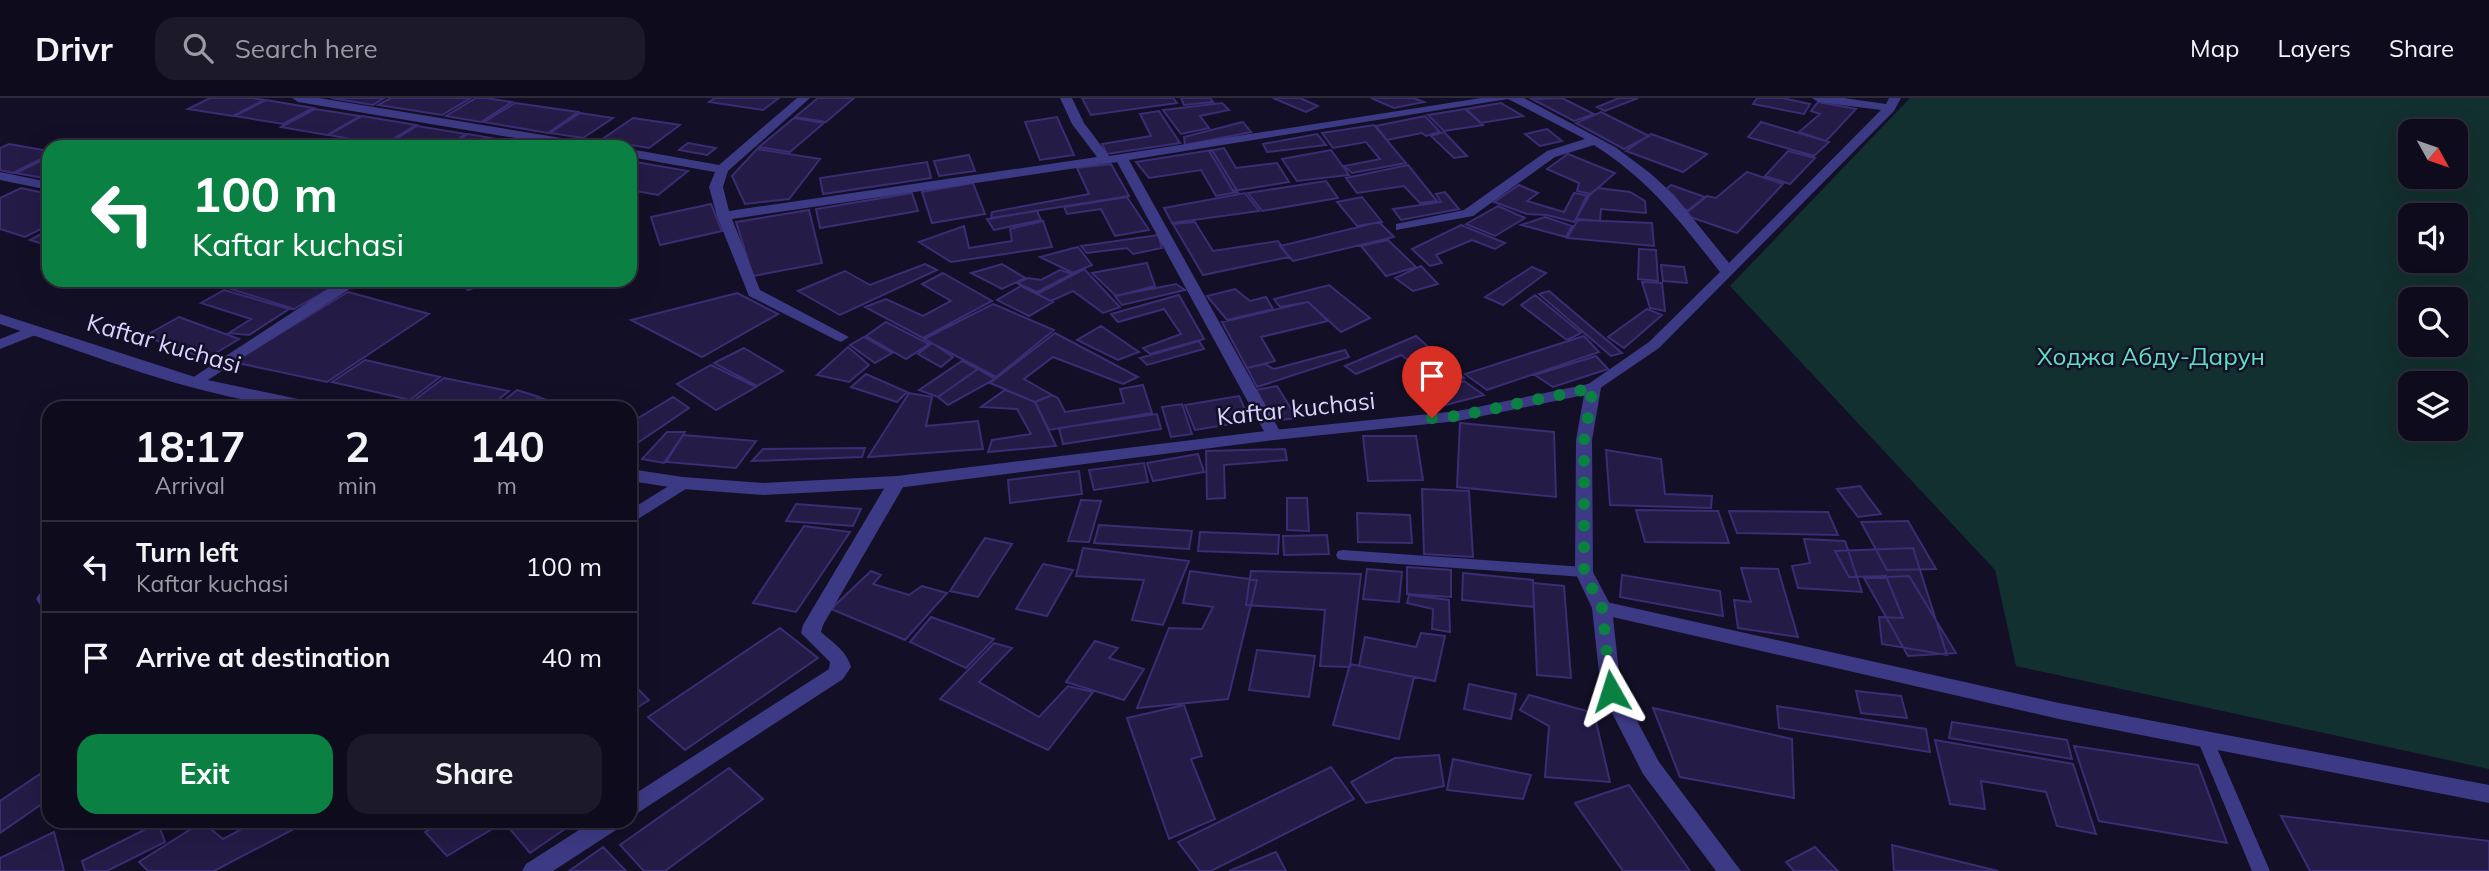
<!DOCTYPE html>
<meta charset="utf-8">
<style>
body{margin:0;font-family:Mulish,sans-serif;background:#1c1929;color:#f1f3f6;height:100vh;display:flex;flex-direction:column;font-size:26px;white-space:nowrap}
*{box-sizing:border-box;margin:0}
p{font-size:23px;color:#9b9ba3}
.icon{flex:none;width:38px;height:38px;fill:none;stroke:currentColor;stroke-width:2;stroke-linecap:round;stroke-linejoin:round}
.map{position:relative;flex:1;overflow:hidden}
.drawer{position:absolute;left:42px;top:303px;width:595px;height:427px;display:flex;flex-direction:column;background:#0e0b1c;border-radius:21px;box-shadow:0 7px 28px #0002,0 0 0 2px #2e2b3b}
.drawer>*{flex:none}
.banner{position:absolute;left:42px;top:42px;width:595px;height:147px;border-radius:21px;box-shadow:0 7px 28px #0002,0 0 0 2px #2e2b3b;background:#0b8043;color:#fff;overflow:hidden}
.needle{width:46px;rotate:130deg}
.controls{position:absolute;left:2398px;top:21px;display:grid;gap:14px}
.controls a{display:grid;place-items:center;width:70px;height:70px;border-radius:14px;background:#0e0b1c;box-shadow:0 7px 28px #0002,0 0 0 2px #2e2b3b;font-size:35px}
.pin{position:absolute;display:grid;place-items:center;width:60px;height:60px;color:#fff;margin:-72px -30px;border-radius:50% 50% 50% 0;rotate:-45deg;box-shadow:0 0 7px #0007}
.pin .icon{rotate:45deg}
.me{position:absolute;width:77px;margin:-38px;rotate:354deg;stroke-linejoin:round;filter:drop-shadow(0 0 5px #0008)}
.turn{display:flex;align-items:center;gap:24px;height:147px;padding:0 35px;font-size:32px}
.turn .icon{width:91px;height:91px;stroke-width:2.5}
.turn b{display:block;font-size:49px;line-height:60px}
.eta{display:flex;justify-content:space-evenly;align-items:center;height:119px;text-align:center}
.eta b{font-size:42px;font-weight:700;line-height:49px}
.action{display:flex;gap:14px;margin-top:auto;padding:14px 35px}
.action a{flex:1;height:80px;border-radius:21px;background:#0b8043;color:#fff;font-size:28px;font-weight:700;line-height:80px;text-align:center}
.action a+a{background:#1c1929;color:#f1f3f6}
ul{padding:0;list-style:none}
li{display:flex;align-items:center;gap:21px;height:91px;padding:0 35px;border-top:2px solid #2e2b3b}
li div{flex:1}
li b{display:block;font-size:26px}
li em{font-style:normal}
header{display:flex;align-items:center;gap:42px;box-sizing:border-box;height:98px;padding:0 35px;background:#0e0b1c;border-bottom:2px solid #2e2b3b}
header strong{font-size:33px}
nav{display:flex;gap:38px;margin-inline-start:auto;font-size:24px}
.search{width:490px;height:63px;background:#1c1929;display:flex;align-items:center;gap:18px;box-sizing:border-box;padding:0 24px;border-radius:21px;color:#9b9ba3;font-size:26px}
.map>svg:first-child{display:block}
</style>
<header>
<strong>Drivr</strong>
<div class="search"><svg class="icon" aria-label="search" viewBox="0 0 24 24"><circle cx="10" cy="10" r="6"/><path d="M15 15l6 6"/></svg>Search here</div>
<nav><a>Map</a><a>Layers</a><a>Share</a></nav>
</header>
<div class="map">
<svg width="2489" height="773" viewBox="0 0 2489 773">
<rect width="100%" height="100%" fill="#130f26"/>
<path fill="#12302f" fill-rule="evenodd" d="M1910 0H2489V671L2016 568 1995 472 1730 188ZM2410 33H2455V79H2410ZM2410 117H2455V163H2410ZM2410 201H2455V247H2410ZM2410 285H2455V331H2410Z"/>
<path fill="#241b47" stroke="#3b2d73" stroke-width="2" d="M210 0H253L264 2 233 18 188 11Z
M331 0H384L373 7Z
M391 0H471L442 17 378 7Z
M476 0H486L512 4 481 24 446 18Z
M715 0H779L763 12 709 4Z
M818 0H854L826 24 795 19Z
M1082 0H1173L1177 5 1091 17Z
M1181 0H1210L1213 4 1184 7Z
M1273 0H1300L1318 8 1306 14Z
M1371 0H1413L1424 4 1394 10Z
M1562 0 1594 16 1574 23 1532 1Z
M1619 0H1638L1605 13 1597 9Z
M1757 0H1782L1810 6 1804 16 1753 6Z
M266 2 313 10 283 26 235 18Z
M1818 4 1856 11 1826 43 1799 34 1820 16 1811 13Z
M515 5 578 14 548 35 484 24Z
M1222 5 1229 12 1200 18 1209 30 1181 36 1163 12Z
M1501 5 1523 18 1481 25 1466 11Z
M315 11 360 18 327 37 281 29Z
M1465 11 1483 27 1444 33 1428 17Z
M1159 13 1180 45 1107 56 1102 46 1151 38 1140 16Z
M1601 14 1649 38 1624 51 1576 25Z
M580 15 613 20 583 40 550 35Z
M362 18 416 27 383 47 329 37Z
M1425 18 1440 34 1426 38 1422 35 1387 42 1376 28Z
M1057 19 1074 57 1040 62 1025 24Z
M633 20 680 27 649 50 601 42Z
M794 20 824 25 790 54 759 49Z
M1243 24 1251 34 1185 47 1184 39Z
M1761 24 1829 44 1814 58 1748 39Z
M1374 27 1406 65 1352 75 1344 68 1380 61 1366 44 1333 50 1322 35Z
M417 28 466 36 445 49 386 47Z
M1547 31 1562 43 1540 48 1525 36Z
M1444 34 1467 58 1454 60 1431 38Z
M468 36 514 44 506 49H448Z
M1317 36 1326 47 1267 54 1263 46Z
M1651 36 1707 56 1683 74 1626 53Z
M688 45 716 50 707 57 679 52Z
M9 46 49 53V57L13 75 0 72V50Z
M1224 50 1236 70 1277 65 1289 84 1233 93 1209 53Z
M757 51 820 61 789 101 745 106 732 78Z
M1212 52 1238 94 1216 98 1201 72 1149 80 1136 64Z
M1331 52 1349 77 1297 83 1282 61Z
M1788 53 1815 60 1790 86 1765 78Z
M1568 56 1615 75 1591 96 1577 93 1579 85 1547 71Z
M969 57 975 73 939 78 934 63Z
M49 59V81L16 75Z
M630 63 688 73 658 97 630 92Z
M927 64 931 80 823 96 820 80Z
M1111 66 1129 98 991 120 992 114 1089 96 1077 70Z
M1408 67 1437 103 1420 105 1404 88 1357 95 1346 80Z
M1747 74 1783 86 1737 135 1684 117 1707 98 1716 100Z
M1326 83 1338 100 1262 113 1248 95Z
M973 85 985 116 932 125 922 94Z
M1519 87 1538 95 1527 103 1564 114 1574 95 1589 98 1574 124 1547 117 1527 116 1494 104Z
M1671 87 1705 99 1687 113 1664 93Z
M21 90 49 96V127L25 139 0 131V100Z
M1598 90 1630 94 1645 103 1646 115 1601 111 1600 123 1576 121 1586 99Z
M1445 94 1459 111 1401 122 1393 111 1441 104 1436 96Z
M912 95 918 113 820 130 816 111Z
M1245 95 1259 113 1172 125 1164 110Z
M1127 99 1149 132 1115 138 1101 111 1067 116 1064 109Z
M1362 99 1382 124 1357 128 1337 104Z
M711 106 722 133 660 147 651 119Z
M1498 108 1525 120 1495 138 1466 126Z
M809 112 822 165 753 178 736 124Z
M1037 113 1041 122 994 132 987 121Z
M1545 119 1572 128 1566 139 1521 127Z
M1578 122 1652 125 1654 148 1567 140Z
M1043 123 1052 149 951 164 919 144 964 128 969 150 1012 143 1010 131Z
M1195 124 1213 153 1278 143 1289 159 1203 177 1173 126Z
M1379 124 1394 139 1293 163 1280 148Z
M1461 127 1505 145 1495 151 1472 142 1436 157 1442 165 1430 168 1412 151Z
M49 132V148L30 142Z
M1158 137 1162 150 1133 156 1127 150 1087 155 1081 148Z
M1388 142 1416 169 1386 178 1361 148Z
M1078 149 1092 167 1073 175 1040 159Z
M1639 151 1656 152 1658 183 1638 181Z
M1147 165 1155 188 1116 198 1092 175Z
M925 166 937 172 840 217 798 193 845 173 870 187Z
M1002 166 1025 180 1002 191 971 175Z
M1661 167 1684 169 1687 185 1663 183Z
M1421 168 1438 186 1413 193 1395 180Z
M1532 169 1546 175 1503 207 1485 199Z
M1084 171 1120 209 1103 215 1073 193 1051 203 1037 196Z
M1060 172 1072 176 1037 194 1017 185 1028 180 1041 182Z
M943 175 992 203 923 240 865 209 886 201 923 218 951 203 922 186Z
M243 182H345L294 211 228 190Z
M458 182H494L468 192Z
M1642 184 1662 185 1665 213 1650 210Z
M1176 186 1185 192 1122 207 1115 198Z
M1329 187 1370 220 1341 234 1308 204 1280 209 1274 201Z
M1021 188 1053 204 1029 218 997 202Z
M1235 191 1250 203 1266 199 1273 211 1227 222 1207 198Z
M224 192 289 211 249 237 229 235 251 221 201 205Z
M1549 193 1622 255 1611 258 1539 196Z
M348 194 429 216 327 284 233 264Z
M737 195 778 216 702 259 631 222Z
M1179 197 1204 241 1150 256 1143 250 1181 236 1164 211 1118 224 1111 216Z
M1535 197 1581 235 1567 242 1521 207Z
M1308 204 1328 223 1261 239 1275 263 1247 270 1222 224Z
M993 206 1054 232 996 279 924 241Z
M1647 211 1662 217 1624 250 1608 239Z
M179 219 239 241 206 261 145 238Z
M886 224 929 246 906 261 866 238Z
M1101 228 1139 254 1118 262 1077 242Z
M1055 235 1138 279 1123 286 1053 259 1024 281 1052 297 1035 304 990 285Z
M1416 238 1464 280 1444 288 1401 257 1356 276 1345 268Z
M1584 238 1599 254 1487 292 1465 276Z
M864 239 892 255 875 265 850 247Z
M1199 243 1204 251 1147 267 1140 260Z
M932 245 953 259 941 269 918 256Z
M848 249 869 267 849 284 817 277Z
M744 250 783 273 757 288 714 265Z
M1345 252 1349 259 1257 289 1247 270 1265 266 1274 271Z
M1596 258 1608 271 1553 289 1535 277Z
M365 262 440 279 410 302 332 284Z
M962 263 978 271 938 299 919 292Z
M711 267 756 289 716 312 677 286Z
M978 271 995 281 948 307 938 299Z
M866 276 907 294 897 304 851 289Z
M444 280 509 293 488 310H440L413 303Z
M1464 283 1484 297 1430 311 1425 300Z
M1143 287 1152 315 1049 332 1035 304 1052 297 1058 300 1065 314 1124 305 1120 291Z
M1277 288 1297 320 1273 323 1256 292Z
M517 292 539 299 526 310H495Z
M1005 292 1035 304 1056 348 988 354 992 342 1031 336 1017 311 981 309Z
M909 295 932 299 926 328 978 323 983 351 868 359Z
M1239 298 1250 323 1195 332 1185 307Z
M673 299 689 310 630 350V325Z
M541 300 571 310H529Z
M1182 306 1192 336 1171 339 1162 309Z
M1157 316 1161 331 1063 346 1059 330Z
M1460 325 1554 334 1556 399 1457 389Z
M667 334H685L664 365 642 361Z
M683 337 756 343 736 370 666 364Z
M1363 338H1416L1423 382 1368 383Z
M865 350 862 359 752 363 763 351Z
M1285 351 1287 362 1224 367 1225 400 1207 401 1206 353Z
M1606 352 1661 361 1665 396 1712 398 1711 410 1610 407Z
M1198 356 1204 374 1153 383 1147 365Z
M1144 365 1148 384 1094 392 1089 372Z
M1079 373 1082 396 1010 405 1008 382Z
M1860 388 1881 416 1858 419 1837 391Z
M1422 391 1469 393 1473 459 1424 456Z
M1287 400H1307L1309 433 1287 432Z
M1081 402 1101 403 1089 444 1068 443Z
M796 406 861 411 853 428 786 423Z
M1636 412 1718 413 1729 445 1645 444Z
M1729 413 1828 414 1838 437 1737 435Z
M1357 415 1410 417 1412 445 1358 444Z
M1908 423 1936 471 1887 472 1861 424Z
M1099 427 1192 433 1189 451 1094 445Z
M804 428 850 434 796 514 753 505Z
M1200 434 1279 437 1278 456 1198 453Z
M1327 437 1329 456 1284 457 1283 438Z
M985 440 1012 446 978 499 950 493Z
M1804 441 1845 443 1862 494 1798 490 1792 468 1810 465Z
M1083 450 1189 463 1163 527 1132 522 1144 482 1076 478Z
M1913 450 1947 557 1882 546 1879 519 1903 520 1886 478 1849 479 1835 453Z
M1043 466 1073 472 1047 518 1016 511Z
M1407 469 1451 472V499L1407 496Z
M1741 470 1778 471 1798 539 1738 530 1734 502 1751 504Z
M1367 471 1402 474 1399 504 1363 501Z
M871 473 881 477 873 486 909 497 922 488 947 495 905 542 831 511Z
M1190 473 1257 482 1228 601 1137 610 1169 530 1202 531 1213 509 1183 505Z
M1251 473 1361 476 1350 569 1320 568 1325 512 1246 507Z
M1463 475 1533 482 1534 509 1462 502Z
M1622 477 1720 493 1723 518 1620 499Z
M1909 478 1956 555 1908 558 1864 480Z
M1533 485 1564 488 1571 580 1537 577Z
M1409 497 1449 502 1450 534 1432 531 1433 511 1407 505Z
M931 519 994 541 966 570 910 544Z
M780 530 818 560 685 652 648 619Z
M1421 535 1445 538 1435 583 1359 568 1365 539 1416 549Z
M1095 543 1118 550 1109 560 1144 571 1124 602 1066 584Z
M994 545 1012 550 979 584 1039 619 1068 588 1093 594 1048 652 940 601Z
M1257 552 1315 558 1309 599 1249 592Z
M1350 566 1414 579 1399 641 1333 627Z
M630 583 649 602 630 614Z
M1469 586 1516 596 1511 621 1464 611Z
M1856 593 1901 598 1907 620 1861 615Z
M1529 597 1594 615 1610 684 1545 679 1549 628 1520 612Z
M1184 607 1202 658 1191 661 1215 721 1169 741 1127 620Z
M1777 608 1926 631 1930 654 1779 630Z
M1653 610 1792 641 1794 700 1680 679Z
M1952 624 2067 642 2072 661 1949 640Z
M1935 642 2073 666 2096 736 2057 728 2046 694 1981 683 1985 711 1950 706Z
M2074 648 2198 667 2227 745 2099 723Z
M1439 657 1444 688 1366 705 1351 684 1395 660Z
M1453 661 1531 677 1523 701 1447 692Z
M1331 669 1354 701 1211 773H1200L1178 744Z
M729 670 763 701 665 773H644L620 747Z
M40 676 49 682V701L0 735V703Z
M1629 687 1690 773H1623L1575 705Z
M2281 718 2489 743V773H2310Z
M257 723H291L296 730 214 773H148L139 764 202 724 223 741Z
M444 723H574L575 724 530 755 504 724 447 758 425 734Z
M158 725 165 744 107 773H85L82 763Z
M54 734 64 773H0V760Z
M1892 747 1998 773H1894Z
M603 749 626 773H569Z
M1815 749 1838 773H1794L1786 764Z
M1276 754 1286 773H1229Z"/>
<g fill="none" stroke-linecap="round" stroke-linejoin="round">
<path fill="#3d3a85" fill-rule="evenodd" d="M1343 452 1584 469 1589 470 1592 474 1589 478 1584 479 1343 462 1338 461 1336 457 1338 453Z
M2205 634 2211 636 2213 641 2270 773H2252L2197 641 2199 636Z"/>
<path fill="#3d3a85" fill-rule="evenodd" d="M292 0H319L592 45 598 49H569L298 4Z
M797 0H810L728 73 723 89 729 113 1097 59 1072 26 1060 0H1072L1084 25 1109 58 1481 0H1524L1615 49 1650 75 1674 97 1729 165 1881 12 1818 4 1812 0H1844L1886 6 1889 0H1901L1894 13 1659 250 1593 295 1585 290 1587 287 1649 244 1720 174C1680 123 1649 82 1594 47L1555 59 1473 118 1396 132V126L1464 112 1547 53 1585 41 1508 1 1129 62 1282 337 1274 342 1266 337 1117 64 732 121 760 192 849 239 841 244 836 242 749 198 717 118 709 89 715 74 630 59V51L719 67Z
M0 74 49 84V92L0 82Z
M346 182H364L200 287 194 289 186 284 328 191Z
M33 228 38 230 41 233 38 236 0 251V241Z
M897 378 906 384 823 527 821 534C833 545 846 552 851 569L843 581 630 720V699L829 571 830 564 801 535 803 527 888 384Z
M683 379 692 385 689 389 630 426V412Z
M49 493V512L42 510 36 501 39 496Z
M1602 503 2059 605 2489 687V705L2059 621 1595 515 1592 510 1595 505Z
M593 723H622L619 730 553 773H522L526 766Z"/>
<path fill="#3d3a85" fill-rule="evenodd" d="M0 216 198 280 317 305 325 310C220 310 100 259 0 226Z
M1593 285 1601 290 1592 342 1593 474 1612 510 1621 593 1659 664 1741 773H1716L1643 676 1601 593 1592 510 1575 474 1576 342 1584 297 1458 323 1274 342 897 390 763 397 683 391 630 383V371L683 379 763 385 897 378 1274 332 1458 313Z"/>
</g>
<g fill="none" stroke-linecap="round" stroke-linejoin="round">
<path stroke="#0b8043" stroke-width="12" stroke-dasharray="0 21.6" d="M1432 320 1458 318 1593 290 1584 342V474L1602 510 1611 593"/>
</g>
<g text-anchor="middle" stroke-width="5" stroke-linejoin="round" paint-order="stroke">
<g font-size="24" fill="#d9d4ff" stroke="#130f26">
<text transform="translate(164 246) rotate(16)" y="8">Kaftar kuchasi</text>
<text transform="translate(1296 311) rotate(-6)" y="8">Kaftar kuchasi</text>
</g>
<g font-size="24" fill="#5fe0c0" stroke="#130f26">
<text x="2151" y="267">Ходжа Абду-Дарун</text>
</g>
</g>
</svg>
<div class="controls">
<a><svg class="needle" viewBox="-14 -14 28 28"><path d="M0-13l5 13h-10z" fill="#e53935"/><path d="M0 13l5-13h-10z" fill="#9b9ba3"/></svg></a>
<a><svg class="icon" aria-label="sound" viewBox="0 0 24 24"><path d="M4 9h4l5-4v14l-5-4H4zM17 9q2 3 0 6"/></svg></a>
<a><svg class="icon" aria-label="search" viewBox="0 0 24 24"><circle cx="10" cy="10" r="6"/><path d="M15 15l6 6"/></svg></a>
<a><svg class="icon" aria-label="layers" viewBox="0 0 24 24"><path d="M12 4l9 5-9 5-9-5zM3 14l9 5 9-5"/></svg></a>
</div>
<div class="pin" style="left:1432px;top:320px;background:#d93025"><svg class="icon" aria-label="arrive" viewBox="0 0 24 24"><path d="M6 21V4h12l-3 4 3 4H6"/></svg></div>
<svg class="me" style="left:1611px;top:593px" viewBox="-20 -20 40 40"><path d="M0-17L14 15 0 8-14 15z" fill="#0b8043" stroke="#fff" stroke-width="4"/></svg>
<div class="banner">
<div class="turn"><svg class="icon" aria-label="left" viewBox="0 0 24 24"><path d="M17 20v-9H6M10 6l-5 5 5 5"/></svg><div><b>100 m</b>Kaftar kuchasi</div></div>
</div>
<section class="drawer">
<div class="eta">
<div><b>18:17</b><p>Arrival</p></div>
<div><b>2</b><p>min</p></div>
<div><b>140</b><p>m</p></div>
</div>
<ul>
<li><svg class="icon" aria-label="left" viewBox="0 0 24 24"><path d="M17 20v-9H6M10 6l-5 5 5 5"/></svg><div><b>Turn left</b><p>Kaftar kuchasi</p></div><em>100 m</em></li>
<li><svg class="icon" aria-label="arrive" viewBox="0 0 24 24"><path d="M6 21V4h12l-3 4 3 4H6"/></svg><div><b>Arrive at destination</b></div><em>40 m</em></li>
</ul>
<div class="action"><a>Exit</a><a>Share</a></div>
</section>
</div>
